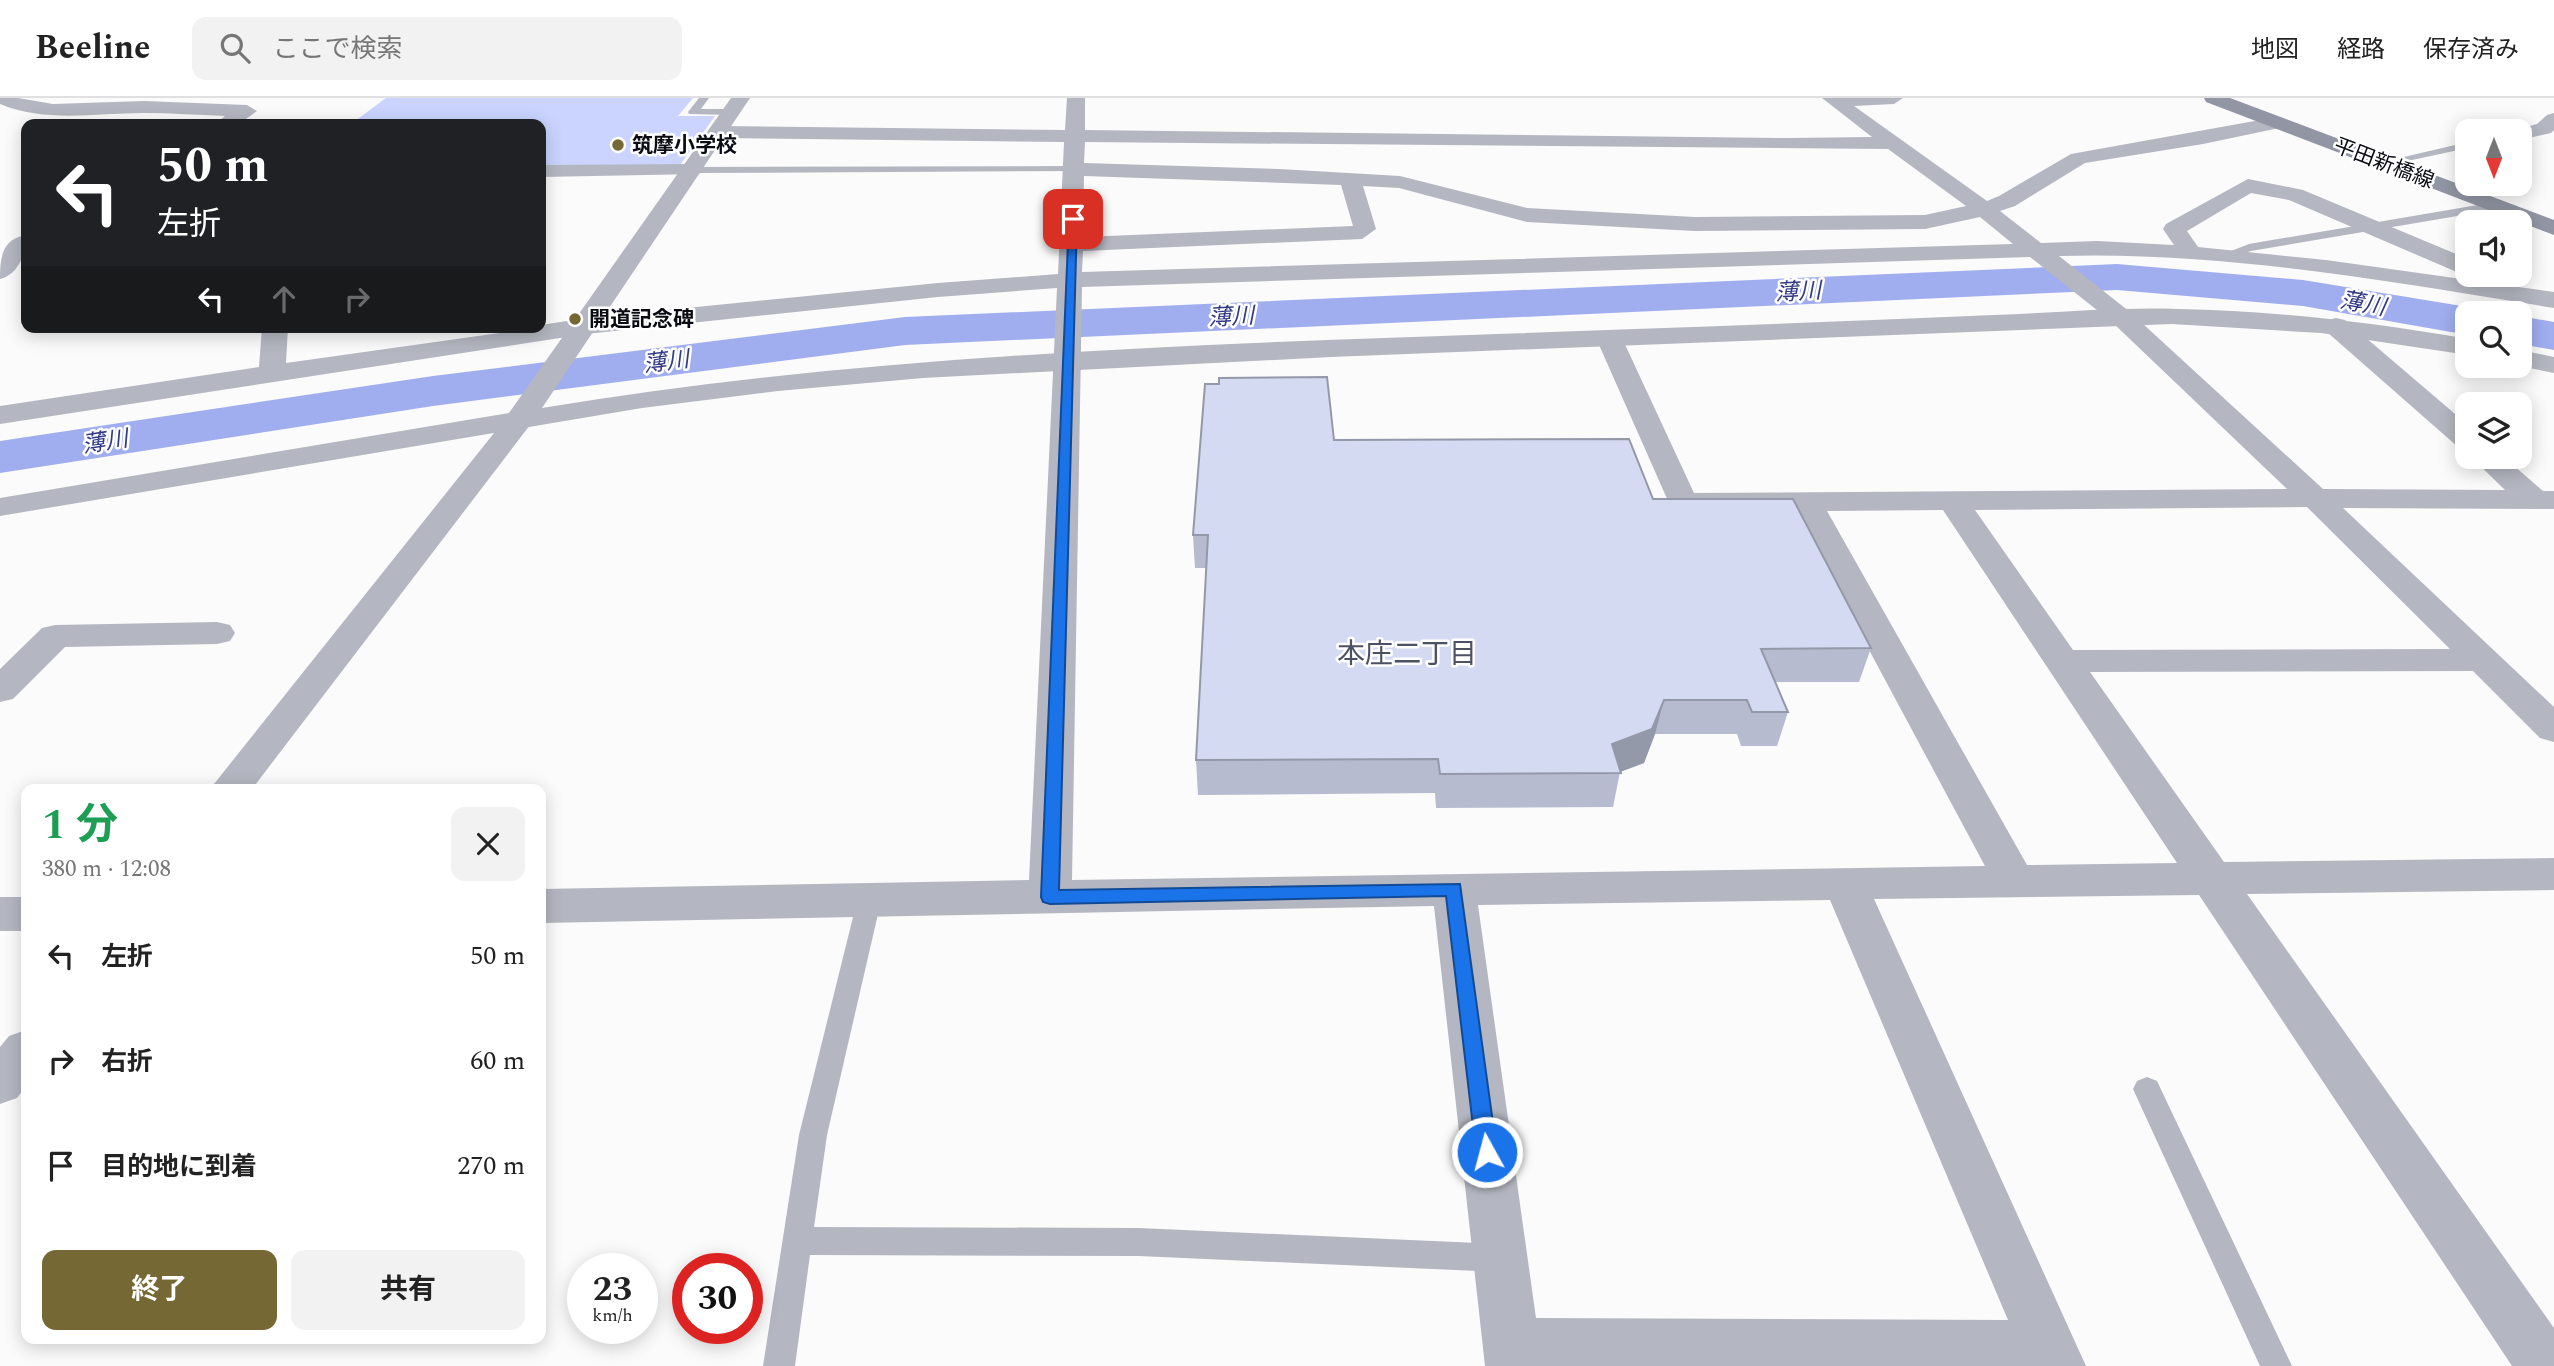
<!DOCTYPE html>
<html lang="ja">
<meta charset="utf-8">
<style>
body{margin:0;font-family:Spectral,"Noto Sans JP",serif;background:#f2f2f2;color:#222;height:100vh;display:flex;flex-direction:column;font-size:26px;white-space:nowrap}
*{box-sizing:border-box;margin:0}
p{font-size:23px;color:#767676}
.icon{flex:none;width:38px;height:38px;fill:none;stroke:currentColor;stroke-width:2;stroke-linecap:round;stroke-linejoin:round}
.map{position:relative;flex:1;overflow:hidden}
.panel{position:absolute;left:21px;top:686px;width:525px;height:560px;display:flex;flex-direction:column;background:#fff;border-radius:14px;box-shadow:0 4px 18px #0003}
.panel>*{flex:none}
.guide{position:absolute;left:21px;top:21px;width:525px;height:214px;border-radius:14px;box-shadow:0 4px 18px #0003;background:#202124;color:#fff;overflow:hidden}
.needle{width:46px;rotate:180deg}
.fabs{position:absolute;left:2455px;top:21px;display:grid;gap:14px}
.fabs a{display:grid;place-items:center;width:77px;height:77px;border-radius:14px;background:#fff;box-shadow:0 4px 18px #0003;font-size:35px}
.speed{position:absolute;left:567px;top:1155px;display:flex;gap:14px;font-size:35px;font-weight:700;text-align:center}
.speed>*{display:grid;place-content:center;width:91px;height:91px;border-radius:50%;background:#fff;box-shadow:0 4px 18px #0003;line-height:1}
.speed small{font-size:18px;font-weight:400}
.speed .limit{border:10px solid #d22;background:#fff;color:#111}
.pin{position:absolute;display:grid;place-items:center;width:60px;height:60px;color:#fff;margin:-30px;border-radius:14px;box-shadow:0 4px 10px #0006}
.me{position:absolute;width:77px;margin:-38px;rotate:353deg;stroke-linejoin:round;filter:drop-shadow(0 0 5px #0008)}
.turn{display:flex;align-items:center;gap:24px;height:147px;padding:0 21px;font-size:32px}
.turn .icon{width:91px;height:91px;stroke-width:2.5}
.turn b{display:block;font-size:49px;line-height:60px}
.lanes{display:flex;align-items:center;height:66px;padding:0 21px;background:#0003;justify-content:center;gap:35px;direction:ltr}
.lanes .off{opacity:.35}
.round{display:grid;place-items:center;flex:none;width:74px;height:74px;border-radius:14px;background:#f2f2f2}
.headline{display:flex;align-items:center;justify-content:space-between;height:119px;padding:0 21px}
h1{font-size:42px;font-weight:700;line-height:52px;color:#1e9e55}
.primary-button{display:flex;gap:14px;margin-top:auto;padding:14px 21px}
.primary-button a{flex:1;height:80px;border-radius:14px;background:#756835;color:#fff;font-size:28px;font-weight:700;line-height:80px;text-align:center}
.primary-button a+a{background:#f2f2f2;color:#222}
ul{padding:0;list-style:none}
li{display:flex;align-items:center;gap:21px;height:105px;padding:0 21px}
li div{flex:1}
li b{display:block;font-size:26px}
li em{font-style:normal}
header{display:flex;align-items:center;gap:42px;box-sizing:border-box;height:98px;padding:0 35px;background:#fff;border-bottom:2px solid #e0e0e0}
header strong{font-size:33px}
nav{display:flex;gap:38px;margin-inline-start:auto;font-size:24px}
.search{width:490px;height:63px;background:#f2f2f2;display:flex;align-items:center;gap:18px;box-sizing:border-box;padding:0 24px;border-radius:14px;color:#767676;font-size:26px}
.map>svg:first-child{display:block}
</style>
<header>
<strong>Beeline</strong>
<div class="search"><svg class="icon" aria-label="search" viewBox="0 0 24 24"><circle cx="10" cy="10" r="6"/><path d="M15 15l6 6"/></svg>ここで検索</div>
<nav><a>地図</a><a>経路</a><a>保存済み</a></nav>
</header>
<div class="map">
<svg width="2554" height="1268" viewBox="0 0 2554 1268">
<rect width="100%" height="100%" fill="#fbfbfb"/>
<path fill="#cad4ff" d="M386 0H693L678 18H715L680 67 541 70V26H351Z"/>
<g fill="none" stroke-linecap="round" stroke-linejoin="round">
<path fill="#a0aeef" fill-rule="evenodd" d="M2117 166 2303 182 2468 209 2486 215H2468V237L2303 208 2117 192 905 247 433 308 0 375V343L433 278 905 219Z
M2520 218 2554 224V252L2520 246Z"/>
<path fill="#b4b7c1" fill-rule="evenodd" d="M699 0H709L701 11H731L736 14 731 17 689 16 688 14Z
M2468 44V50L2384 68 2378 65Z
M1074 68 1078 69V73L692 75 686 72 692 69Z
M2495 104 2501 108 2499 111 2251 153 2227 161 2221 157 2249 146Z
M869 794 877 797 881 803 827 1037 814 1129 1139 1130 1500 1146 1511 1150 1515 1160 1511 1170 1500 1174 1139 1158 810 1157 795 1268H763L799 1037 857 803 861 797Z
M2147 979 2157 983 2292 1268H2260L2133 991 2137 983Z"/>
<path fill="#b4b7c1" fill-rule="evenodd" d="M0 0H18L53 6 144 3 247 7 257 13 239 26H215L225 18C198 17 171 15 144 15 95 15 46 25 0 6Z
M1067 0H1085V32L1789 40 1872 39 1822 0H1903L1894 6 1854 8 1987 103 1999 98 2071 56 2277 19 2284 21 2287 25 2284 29 2203 46 2085 65 2015 108 2000 113 2041 145 2097 143 2174 147 2163 131 2166 126 2248 81 2303 92 2468 161V177H2470L2459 175 2289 102 2251 95 2187 133 2198 149 2326 162 2554 194V210C2393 184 2222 153 2059 158L2130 214 2323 391 2505 392 2471 359H2504L2543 393H2554V411L2343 410 2554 609V644L2540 640 2473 573 2090 574 2224 764 2554 760V792L2247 796 2554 1230V1268H2512L2199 797 1874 801 2086 1268H1485L1434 808 541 825V791L1029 782 1057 190 938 199 586 236 0 326V308L259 269 262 229H288L286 265 541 229V227L586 220 938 185 1058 176 1064 44 718 40 711 38 708 34 711 30 718 28 1065 32ZM1085 44 1888 51 1966 108 1925 117 1695 119 1527 110 1400 78 1279 71 1084 65ZM1084 78 1341 87 1353 128 1083 139ZM1363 88 1399 90 1527 124 1695 133 1925 131 1980 119 2013 146 1082 174 1083 153 1362 141 1376 131ZM2030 159 2112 224 2287 391 1694 395 1622 240 1618 234 1609 232 1600 234 1596 240 1672 412 1683 414H1795L1985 768 1072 782 1082 189ZM2307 409 2450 551 2073 552 1975 412ZM1943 412 2177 765 2027 767 1827 413ZM1830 802 2008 1222 1536 1220 1478 807Z
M2554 15V32L2551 35 2520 42V33H2512L2537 26 2547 17Z
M692 66 699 68 703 72 699 76 541 79V67Z
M22 138 26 139C26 156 18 177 0 181 0 163 1 143 22 138Z
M2336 220 2345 222 2468 327V352L2458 349 2327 234 2323 228 2327 222Z
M520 312 530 315 534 321 530 327 252 691H210L510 315Z
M217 524 230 527 235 535 230 543 217 546 65 549 13 601 0 604V571L42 530 55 527Z
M0 799H26V833H0Z
M26 932V988L17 1000 0 1006V949L9 938Z"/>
<path fill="#b4b7c1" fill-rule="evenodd" d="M731 0H750L542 310C903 250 1270 245 1635 231 1755 227 1874 222 1994 217 2055 215 2117 209 2178 211 2275 213 2372 224 2468 241V257L2321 235 2172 226 1331 259 923 280 778 293 642 310 0 418V400L509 315Z
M2520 252 2554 259V275L2519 268Z"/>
<path fill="#9296a4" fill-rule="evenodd" d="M2204 0H2230L2554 122V137L2206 4Z"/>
</g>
<path fill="#b6bbcf" d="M1334 342 1653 401 1871 550 1859 584H1775L1788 614 1777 648H1741L1737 636H1655L1644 665 1620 674 1613 709 1436 710 1435 695 1198 697 1196 662 1207 470H1195L1193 437Z"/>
<path fill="#9499a9" d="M1664 602 1655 636 1644 665 1617 675 1612 646Z"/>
<path fill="#d4daf1" stroke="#9499a9" stroke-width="2" d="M1327 279 1334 342 1629 341 1653 401H1793L1871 550 1761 551 1788 614H1752L1747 602H1664L1652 631 1612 646 1621 675 1440 676 1438 661 1196 662 1208 437H1193L1205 286H1219V280Z"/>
<path fill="#1a73e8" stroke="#114b97" stroke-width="2" d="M1069 119 1077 121 1059 792 1460 786 1497 1054 1494 1061 1487 1064 1479 1061 1476 1054 1446 798 1050 806 1043 804 1041 799Z"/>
<g fill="#756835" stroke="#fff" stroke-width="2.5">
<circle cx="618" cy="47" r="7"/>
<circle cx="575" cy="221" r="7"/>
</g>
<g text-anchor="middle" stroke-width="5" stroke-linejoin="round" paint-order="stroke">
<g font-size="21" font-weight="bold" fill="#0a0b13" stroke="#fff" text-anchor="start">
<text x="632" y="54">筑摩小学校</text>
<text x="589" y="228">開道記念碑</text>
</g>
<g font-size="21" fill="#0a0b13" stroke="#fff">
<text transform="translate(2384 65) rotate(21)" y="7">平田新橋線</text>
</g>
<g font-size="23" font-style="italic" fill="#323a85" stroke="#fff">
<text transform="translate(1798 193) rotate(-3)" y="8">薄川</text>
<text transform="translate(2363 205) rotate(10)" y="8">薄川</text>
<text transform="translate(1231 218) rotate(-3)" y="8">薄川</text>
<text transform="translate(666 263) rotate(-7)" y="8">薄川</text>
<text transform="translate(105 343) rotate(-9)" y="8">薄川</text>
</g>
<g font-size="28" fill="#4c5164" stroke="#fff">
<text x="1407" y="565">本庄二丁目</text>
</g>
</g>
</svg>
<div class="fabs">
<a><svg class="needle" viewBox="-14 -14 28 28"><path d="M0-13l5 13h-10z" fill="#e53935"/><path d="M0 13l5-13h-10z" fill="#767676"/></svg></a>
<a><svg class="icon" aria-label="sound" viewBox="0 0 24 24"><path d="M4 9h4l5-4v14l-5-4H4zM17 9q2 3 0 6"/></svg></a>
<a><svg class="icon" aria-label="search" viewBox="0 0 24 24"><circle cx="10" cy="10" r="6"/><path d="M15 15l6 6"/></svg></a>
<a><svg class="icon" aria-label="layers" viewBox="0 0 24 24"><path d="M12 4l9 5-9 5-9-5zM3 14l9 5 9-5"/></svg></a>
</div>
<div class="speed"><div>23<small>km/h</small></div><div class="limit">30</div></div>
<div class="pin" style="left:1073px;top:121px;background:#d93025"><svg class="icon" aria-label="arrive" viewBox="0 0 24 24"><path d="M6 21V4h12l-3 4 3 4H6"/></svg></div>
<svg class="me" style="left:1487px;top:1054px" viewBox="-20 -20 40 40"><circle r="17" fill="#1a73e8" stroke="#fff" stroke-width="3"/><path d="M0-11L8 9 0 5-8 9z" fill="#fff"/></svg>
<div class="guide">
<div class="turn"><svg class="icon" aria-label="left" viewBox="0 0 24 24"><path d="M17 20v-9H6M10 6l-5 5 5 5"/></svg><div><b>50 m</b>左折</div></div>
<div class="lanes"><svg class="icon" aria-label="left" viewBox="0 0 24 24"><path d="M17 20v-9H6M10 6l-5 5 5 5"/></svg><svg class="icon off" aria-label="ahead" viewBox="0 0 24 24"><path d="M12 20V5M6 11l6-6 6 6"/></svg><svg class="icon off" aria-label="right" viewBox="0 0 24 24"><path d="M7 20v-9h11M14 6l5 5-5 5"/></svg></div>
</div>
<section class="panel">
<div class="headline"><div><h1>1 分</h1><p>380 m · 12:08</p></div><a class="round"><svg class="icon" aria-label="close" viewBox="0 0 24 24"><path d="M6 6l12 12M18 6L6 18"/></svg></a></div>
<ul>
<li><svg class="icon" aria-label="left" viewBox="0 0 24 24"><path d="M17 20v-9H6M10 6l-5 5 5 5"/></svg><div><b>左折</b></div><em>50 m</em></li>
<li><svg class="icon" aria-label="right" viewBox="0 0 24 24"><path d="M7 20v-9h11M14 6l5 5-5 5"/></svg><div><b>右折</b></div><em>60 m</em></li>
<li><svg class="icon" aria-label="arrive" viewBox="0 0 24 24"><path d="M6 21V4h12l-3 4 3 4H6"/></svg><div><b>目的地に到着</b></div><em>270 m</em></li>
</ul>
<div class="primary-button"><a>終了</a><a>共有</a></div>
</section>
</div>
